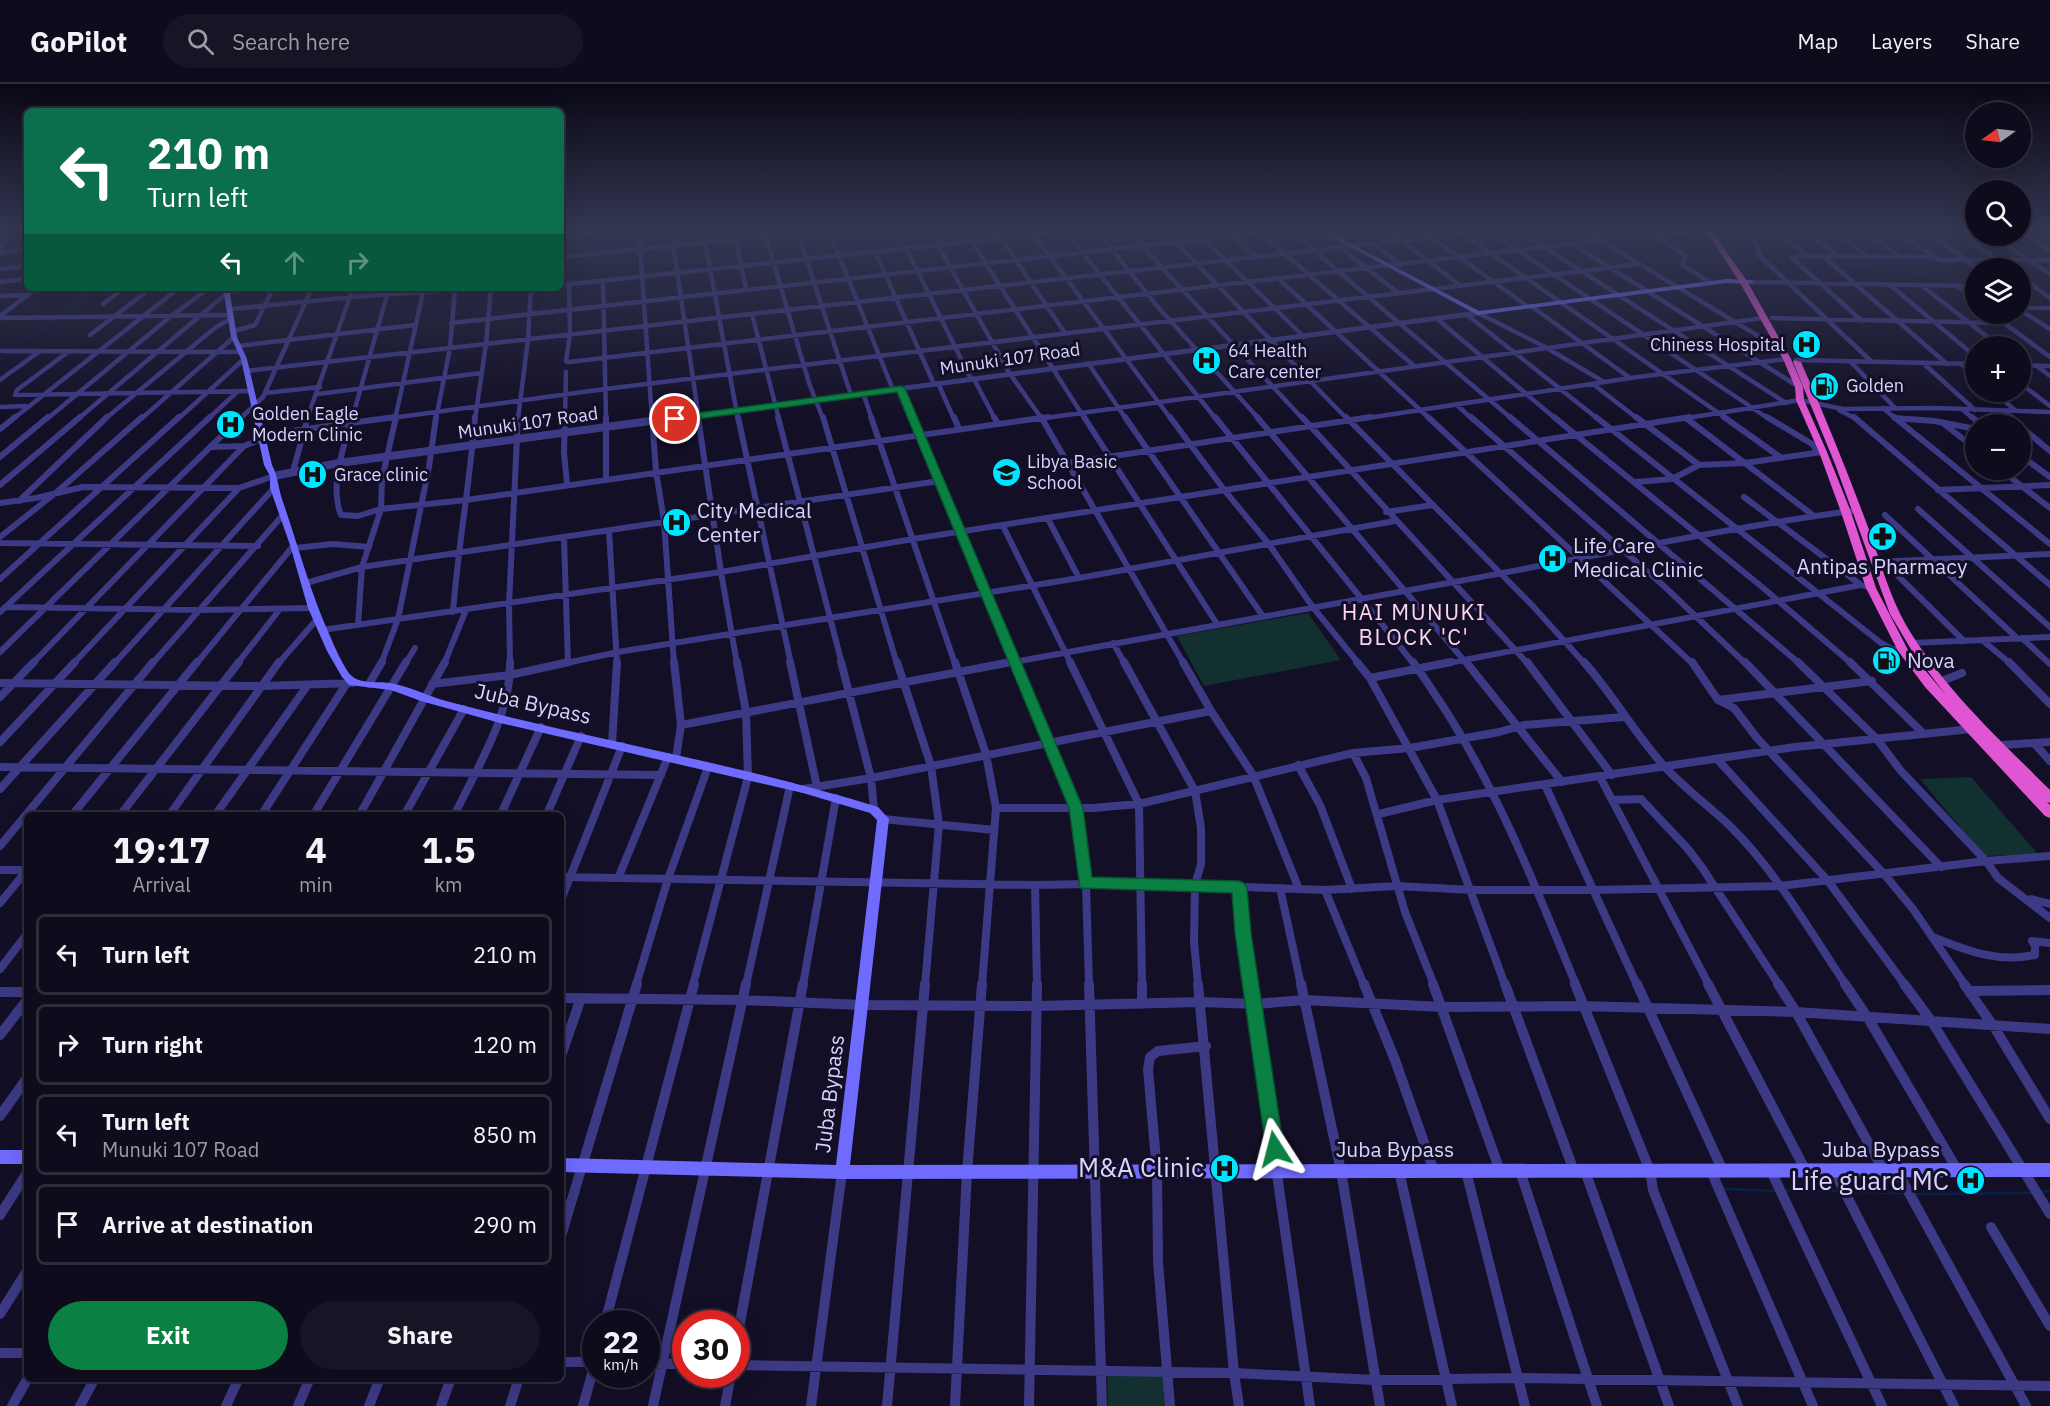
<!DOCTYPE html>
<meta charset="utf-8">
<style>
body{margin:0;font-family:"IBM Plex Sans",sans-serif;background:#171425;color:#f1f3f6;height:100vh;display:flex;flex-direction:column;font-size:22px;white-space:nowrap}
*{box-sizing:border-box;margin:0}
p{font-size:20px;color:#9b9ba3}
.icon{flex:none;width:33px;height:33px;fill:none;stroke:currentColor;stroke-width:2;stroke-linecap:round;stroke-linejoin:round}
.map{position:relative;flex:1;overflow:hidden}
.drawer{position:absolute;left:24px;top:728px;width:540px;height:570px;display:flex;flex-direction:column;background:#0e0b1c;border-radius:9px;box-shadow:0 6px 24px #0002,0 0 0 2px #2e2b3b}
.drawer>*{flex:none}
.banner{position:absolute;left:24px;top:24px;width:540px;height:183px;border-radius:9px;box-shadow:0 6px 24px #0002,0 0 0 2px #2e2b3b;background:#0b6e4f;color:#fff;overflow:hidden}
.needle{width:39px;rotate:256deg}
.controls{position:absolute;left:1965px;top:18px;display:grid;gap:12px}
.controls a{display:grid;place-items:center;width:66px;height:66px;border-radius:50%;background:#0e0b1c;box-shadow:0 6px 24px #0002,0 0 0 2px #2e2b3b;font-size:30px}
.speed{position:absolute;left:582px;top:1226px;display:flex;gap:12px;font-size:30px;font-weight:700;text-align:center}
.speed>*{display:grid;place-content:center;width:78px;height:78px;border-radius:50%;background:#0e0b1c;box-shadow:0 6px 24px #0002,0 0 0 2px #2e2b3b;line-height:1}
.speed small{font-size:15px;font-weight:400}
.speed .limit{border:9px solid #d22;background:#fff;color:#111}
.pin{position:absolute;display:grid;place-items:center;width:51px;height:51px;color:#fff;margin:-26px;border:3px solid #fff;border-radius:50%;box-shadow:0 2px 6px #0007}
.me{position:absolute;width:66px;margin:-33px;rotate:351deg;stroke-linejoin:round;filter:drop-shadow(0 0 4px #0008)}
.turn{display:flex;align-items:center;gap:21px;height:126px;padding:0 24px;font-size:27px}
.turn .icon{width:78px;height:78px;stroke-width:2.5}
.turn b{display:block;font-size:42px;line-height:51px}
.lanes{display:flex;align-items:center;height:57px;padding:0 24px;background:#0003;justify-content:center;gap:30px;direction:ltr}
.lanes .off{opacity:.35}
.eta{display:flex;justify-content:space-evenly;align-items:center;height:102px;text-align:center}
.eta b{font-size:36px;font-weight:700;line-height:42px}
.primary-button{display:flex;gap:12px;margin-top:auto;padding:12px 24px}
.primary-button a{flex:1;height:69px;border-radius:36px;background:#0b8043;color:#fff;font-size:24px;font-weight:700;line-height:69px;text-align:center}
.primary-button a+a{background:#171425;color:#f1f3f6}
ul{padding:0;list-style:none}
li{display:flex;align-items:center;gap:18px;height:81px;margin:0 12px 9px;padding:0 12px;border:3px solid #2e2b3b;border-radius:9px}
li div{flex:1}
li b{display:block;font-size:22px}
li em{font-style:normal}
header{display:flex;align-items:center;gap:36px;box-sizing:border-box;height:84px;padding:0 30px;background:#0e0b1c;border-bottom:2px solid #2e2b3b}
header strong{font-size:28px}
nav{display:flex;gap:33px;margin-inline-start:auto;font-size:21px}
.search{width:420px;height:54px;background:#171425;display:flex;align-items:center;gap:15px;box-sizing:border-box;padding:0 21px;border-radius:33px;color:#9b9ba3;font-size:22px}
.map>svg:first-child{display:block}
</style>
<header>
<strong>GoPilot</strong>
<div class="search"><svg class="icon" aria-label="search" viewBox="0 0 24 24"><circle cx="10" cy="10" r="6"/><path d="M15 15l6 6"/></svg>Search here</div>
<nav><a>Map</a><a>Layers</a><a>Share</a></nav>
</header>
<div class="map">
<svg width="2050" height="1322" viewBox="0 0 2050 1322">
<rect width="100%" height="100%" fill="#130f26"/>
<path fill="#12302f" d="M1308 529 1341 576 1204 602 1177 552Z
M1971 693 2038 770 1984 772 1920 695Z
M1107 1290 1164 1292 1166 1322H1108Z"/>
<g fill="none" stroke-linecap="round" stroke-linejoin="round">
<path stroke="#0a1f44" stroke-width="1.5" d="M1722 147 1729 155 1792 173
M1798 174 1830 180
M1836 181 1880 183 1976 199
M2020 210 2028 211
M0 275 84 215 89 204"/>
<path stroke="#0a1f44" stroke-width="3" d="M1723 1105 1778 1107
M1783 1107H1841
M1849 1108 1903 1109
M2041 1108 2050 1107
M1915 1110 2032 1109"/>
<path stroke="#3d3a85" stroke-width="4.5" d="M639 147 652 335
M671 147 699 335
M703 147 738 335
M734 147 746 205
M764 147 809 299 823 335
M797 147 851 311
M829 147 893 306
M930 147 1010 290 1042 335
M965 147 1085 335
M996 147 1065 249
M1031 147 1171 335
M1065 147 1216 335
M1097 147 1158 223 1259 335
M1131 147 1162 184 1303 335
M1165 147 1347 335
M1196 147 1304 253
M1228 147 1256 173
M1291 147 1512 335
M1357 147 1401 181
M1389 147 1458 200
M1423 147 1527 222
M1489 147 1769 335
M1519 147 1786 319
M1552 147 1799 303
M1585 147 1783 267
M1744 147 1756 158 1760 172 1872 278
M1774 147 1809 172 1933 173
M1805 147 1837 171
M1835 147 1867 172
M1864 147 1899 172
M1895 147 1939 176H2050
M1926 147 1977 184
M1956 147 2009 184
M2020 147 2050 166
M1260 148 1413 281
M1462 149 1727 335
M1652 149 1686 172 1682 180 1684 182 1711 199
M0 152 8 153 0 165
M1993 152 2050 190
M561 153 615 147
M1598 154 1709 148
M906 164 971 295
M1341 164 1397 208
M875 167 934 300
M1806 171 1792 174 1862 237
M1823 172 1947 280
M561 173 820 147
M0 185 27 182
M2020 192 2050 214
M1279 195 1430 335
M603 197 606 335
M0 198 27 195
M1751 198 1976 202
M569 200 570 250 566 277 569 278 1602 156
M561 201 1069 147
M1890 201 1976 273
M1921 201 1999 262
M1956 201 1976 216
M227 208 265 204
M0 212 28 211
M103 220 124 204
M1531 222 1630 294
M2020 224H2050
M231 225 351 213 479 204
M2020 226 2050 245
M1478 229 1547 264 1604 298
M752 230 779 335
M1466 230 1598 335
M1992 230 2050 273
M0 232 37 204
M0 234 232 231
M1436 234 1556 335
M1772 234 2004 239
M451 239 1275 147
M234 247 255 241 273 204
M90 251 151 204
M238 262 415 241
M0 267 241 268
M68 268 17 306 15 311 251 307
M1796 276 1976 280
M1851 278 1895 324
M1088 279 1126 335
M1923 279 1975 326
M1961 280 1976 292
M2020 281 2050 282
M2037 282 2050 292
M246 287 1485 147
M974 295 995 335
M0 296 40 267
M938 299 954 335
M2020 299 2050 322
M1593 300 1638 335
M901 304 914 335
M1994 308 2016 327
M265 309 320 303
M863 309 872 335
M318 310 481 289
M1456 320 1472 335
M0 323 26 322
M1883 324 1896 335
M1839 326 1856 335
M1963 326 1974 335
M2004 327 2013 335
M1895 334 1904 335
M13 335 179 204
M47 335 170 233 209 204
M78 335 227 209
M105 335 216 243 232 234
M141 335 234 253
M178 335 244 275
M208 335 238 307
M240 335 263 313 312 204
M307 335 353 204
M352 335 389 204
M384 335 605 305 1640 180
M395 335 424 204
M436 335 450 264 455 204
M475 335 486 260 491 204
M518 335 528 255 531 204
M565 335 566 288
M1038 335 1763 234
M1361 335 1637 293 1787 275
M1681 335 1800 316 1843 325 1935 324 2050 328"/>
<path stroke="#3d3a85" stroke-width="6" d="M352 333C344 363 329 401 341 431L358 432 381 425 466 416 1048 333
M565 333 564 369 567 400
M606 333V394
M652 333 656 387 664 437 674 580
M698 333 721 488 737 580
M738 333 791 580
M778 333 842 580
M823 333 897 580
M871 333 955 580
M913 333 1016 580
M954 333 959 345
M994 333 998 340
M1041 333 1184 580
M1084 333 1217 540
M1125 333 1262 531
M1170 333 1225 407 1268 459 1312 522 1359 580
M1215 333 1414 580
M1257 333 1467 580
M1302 333 1528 580
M1346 333 1531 520 1585 580
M1428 333 1693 580
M1471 333 1665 503 1746 580
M1510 333 1800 580
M1554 333 1762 503 1852 580
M1596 333 1881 559 1892 565 1903 567
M1636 333 1699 381
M1724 333 1780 373
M1767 333 1812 360 1818 367
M1854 333 2050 501
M1894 333 2050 460
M1972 333 1981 340
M2011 333 2019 340
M1686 334 1814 432
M1895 334 1934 337 1976 345
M1944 340 1976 365
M2020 342 2050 367
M0 345 15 333
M262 351 395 333
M212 363 244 362
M2020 371 2050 393
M0 373 48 333
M1068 379 1371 333
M2001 386 2050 424
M293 387 308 333
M1636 398 1672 395 1699 381 1745 379 1822 368
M0 401 80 333
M1938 406 2050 401
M1744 413 1861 501
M19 417 107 333
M0 419 36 414 83 403 239 404 274 392
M1918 425 2050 543
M1386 428 1433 421
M1885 431 2017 554
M1048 435 1079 494
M1003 442 1071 580
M609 447 617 580
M0 453 58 407 142 333
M564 454 568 579
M0 459 258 462
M295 464 333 460 369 463
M1876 478 2050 470
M1884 478 1964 557
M0 495 179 333
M306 499 362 483 939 397
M5 523 201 526 313 524
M0 528 210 333
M453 528C458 463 470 398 475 333
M358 541 362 483 381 425 382 395 396 333
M322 546 721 488 913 455 1690 333
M2022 554 2050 580
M1982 556 2011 580
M1113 559 1125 580
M1912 559 2050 553
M0 568 241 333
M32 580 244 362 264 354
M73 580 239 404
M114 580 274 404
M152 580 282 432
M196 580 294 461
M237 580 280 525
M278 580 318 534
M381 580 398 535 429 383 436 333
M405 580 415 564
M444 580 466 526
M510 580 509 520 518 333
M562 580 618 568 1079 494 1395 437
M1003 580C1153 552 1304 526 1454 498 1586 474 1718 445 1851 427
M1443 580 1861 501 1871 504"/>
<path stroke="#3d3a85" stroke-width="8" d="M674 578 681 641 676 674
M790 578 817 703
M841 578 871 694 874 726
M897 578 931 682 939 740 925 901
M955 578 986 670 996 724 982 901
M1015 578 1076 724 1086 800 1089 901
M1070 578 1139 720 1142 901
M1124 578 1195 707 1201 744V780L1195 801 1194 857 1198 901
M1183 578 1211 627 1253 691 1299 805
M1357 578 1370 594 1437 716 1505 901
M1413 578C1424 593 1434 609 1444 624 1500 711 1537 806 1576 901
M1466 578 1562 698
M1527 578 1612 691
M1584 578C1614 612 1635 650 1665 683 1685 705 1709 722 1730 742 1777 788 1810 848 1846 901
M1692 578 1718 616 1734 624 1757 654 1884 790 1913 825 1965 901
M1745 578 1941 783
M1798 578 1876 654 1901 687 1986 777 1998 794 2050 834
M1850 578 1924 650
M2009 578 2050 620
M1370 594 1451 578
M1942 597 1962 589
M0 599 262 602 353 599
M369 600 382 578
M432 600 510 591 569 578
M0 613 34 578
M1718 616 1872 597
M681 641 1011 578
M0 658 75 578
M2034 659 2050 677
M612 660 617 578
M2000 661 2050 658
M1353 669 1366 694 1405 828 1434 901
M1718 676 1828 797 1905 901
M1298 681 1320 721 1352 805
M0 683 661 691
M1600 693 1709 901
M1545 701 1637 901
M0 705 115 578
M803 705 871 694 1211 627
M1612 716 1641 715 1688 765 1703 785 1779 901
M996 724H1093L1139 720 1353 669 1410 664 1499 648 1524 641 1624 633
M73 730 197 578
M121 730 239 578
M170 730 279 578
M216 730 307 602
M262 730 347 599
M314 730 406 578
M360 730 445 578
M405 730 464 625
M455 730C477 683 511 632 510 578
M501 730 541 643
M547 730 581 652
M1379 730 1437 716 1795 663 1972 645
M883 735 994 746
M0 762 153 578
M0 786H27
M619 792 668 673
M561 793 1035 801 1140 799 1325 806 1397 802 1472 806H1594L1780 802 1986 777 2050 772
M1035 801 1037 901
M1239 804 1250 901
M1280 804 1301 901
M1325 806 1364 901
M2031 815 2050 820
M561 816 622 662
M0 819 27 786
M1933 853C1968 867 1997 879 2035 871V862L2032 857 2050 859
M0 885 27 850
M636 901 668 795 708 683
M693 901 748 693 746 628 737 578
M746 901 790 702
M803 901 836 714"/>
<path stroke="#3d3a85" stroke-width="10" d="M1089 900 1102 1322
M1142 900V920
M1198 900 1234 1289 1239 1322
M1250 900 1310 1322
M1301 900 1341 1087 1380 1322
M1364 900 1395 976 1434 1087
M1433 900 1500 1087
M1505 900 1574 1087
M1575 900 1650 1087 1653 1106 1738 1322
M1637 900 1723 1087
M1708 900 1806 1087
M1778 900 1796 928 1884 1087
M1845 900 1868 934 1958 1087
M1904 900 1932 938 2050 1130
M1964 900 1994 943 2050 1035
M1969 907 2050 906
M0 908H27
M561 914 743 916 861 921 1037 922 1201 918 1255 920 1304 916 1442 923 1582 922 1796 928 2050 945
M0 951 27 916
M561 972 581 914
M0 1032 27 994
M1399 1087 1452 1322
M1466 1087 1525 1322
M1520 1087 1597 1322
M1585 1087 1669 1322
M1711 1087 1813 1322
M1771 1087 1882 1322
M1834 1087 1954 1322
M1897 1087 2026 1322
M0 1131 27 1089
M1991 1143 2050 1242
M561 1152 637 900
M0 1230 27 1187
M605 1239 694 900
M736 1260 803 900
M0 1269H27
M561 1278H596
M646 1279 686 1280
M736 1281 1234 1289 1375 1296 1519 1294 2050 1302
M12 1322 28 1294
M80 1322 95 1294
M226 1322 239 1294
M298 1322 310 1294
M369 1322 380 1294
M441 1322 451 1294
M510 1322 519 1294
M583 1322 596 1276
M653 1322 746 900
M725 1322 731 1290
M811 1322 842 1088
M887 1322 925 900
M955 1322 967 1088 982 900
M1029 1322 1037 900
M1170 1322 1158 1178 1157 1088 1148 985 1150 973 1158 967 1206 962"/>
<path stroke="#3d3a85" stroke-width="5" d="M0 169 27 165
M668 335 1478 229"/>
<path stroke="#3d3a85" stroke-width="8" d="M274 392 339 379 680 333"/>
<path fill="#6f6bff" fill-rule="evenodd" d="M1320 147H1327L1479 227 1727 195 1751 196 1754 198 1751 200 1727 199 1478 231Z
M223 204H229L237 253 247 275 272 381C278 393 278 402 282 415 298 461 310 508 330 552 335 564 341 577 348 588 357 601 376 597 390 599 409 602 428 612 446 617 589 655 736 679 878 723L889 735 850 1081 2050 1079V1093L842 1095 561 1088V1074L836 1081 877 736 870 729 803 709 500 639 421 617 391 606 349 601 342 593 327 567 308 524 290 461 270 404V392L264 381 241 275 231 253Z
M0 1066H27V1080H0Z"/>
<path fill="#e055d1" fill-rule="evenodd" d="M1706 147H1712L1747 197 1791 275 1803 303 1804 316 1827 368 1851 428 1876 504 1908 566 1946 611 1912 567 1890 530 1835 380 1793 278 1794 276 1801 278C1825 332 1847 387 1868 443 1880 476 1889 511 1906 541 1943 604 1999 655 2050 706V719L2047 718 2050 721V734L2045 732 1925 603 1898 567 1866 504 1841 428 1819 368 1796 316 1795 303 1783 275 1739 197Z"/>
</g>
<linearGradient id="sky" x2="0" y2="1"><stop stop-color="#0a0815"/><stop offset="0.44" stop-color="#333752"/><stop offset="1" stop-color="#333752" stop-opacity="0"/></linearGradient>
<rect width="2050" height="332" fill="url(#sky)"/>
<path fill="#0b8043" stroke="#07532c" stroke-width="1.5" d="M901 302 905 304 1083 724 1092 793 1239 797 1244 799 1247 804 1251 849 1284 1065 1281 1071 1275 1073 1268 1071 1266 1065 1235 849 1232 809 1080 804 1069 724 897 308 675 338 670 335 675 332Z"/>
<defs>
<symbol id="hospital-disc" viewBox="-11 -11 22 22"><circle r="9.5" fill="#00e5ff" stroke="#130f26"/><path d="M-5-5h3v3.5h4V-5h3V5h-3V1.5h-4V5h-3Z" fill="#111"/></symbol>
<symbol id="fuel-disc" viewBox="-11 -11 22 22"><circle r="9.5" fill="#00e5ff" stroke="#130f26"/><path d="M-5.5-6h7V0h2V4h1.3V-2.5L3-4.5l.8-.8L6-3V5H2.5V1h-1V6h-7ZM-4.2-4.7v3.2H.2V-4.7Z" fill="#111"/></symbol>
<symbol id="school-disc" viewBox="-11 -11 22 22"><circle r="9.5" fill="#00e5ff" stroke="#130f26"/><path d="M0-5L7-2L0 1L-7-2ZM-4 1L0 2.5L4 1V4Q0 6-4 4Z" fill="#111"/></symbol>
<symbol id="pharmacy-disc" viewBox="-11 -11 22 22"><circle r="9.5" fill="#00e5ff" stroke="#130f26"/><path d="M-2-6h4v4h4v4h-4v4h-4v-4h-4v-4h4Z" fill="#111"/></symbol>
</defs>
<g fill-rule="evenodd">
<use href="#hospital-disc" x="1790" y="244" width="33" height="33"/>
<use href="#hospital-disc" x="1190" y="260" width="33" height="33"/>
<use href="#fuel-disc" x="1808" y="286" width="33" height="33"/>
<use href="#hospital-disc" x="214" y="324" width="33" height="33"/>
<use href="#school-disc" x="990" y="372" width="33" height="33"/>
<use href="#hospital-disc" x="296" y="374" width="33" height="33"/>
<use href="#hospital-disc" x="660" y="422" width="33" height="33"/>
<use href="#pharmacy-disc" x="1866" y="436" width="33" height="33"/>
<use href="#hospital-disc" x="1536" y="458" width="33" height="33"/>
<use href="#fuel-disc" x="1870" y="560" width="33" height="33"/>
<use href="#hospital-disc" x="1208" y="1068" width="33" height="33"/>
<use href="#hospital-disc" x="1954" y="1080" width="33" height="33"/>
</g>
<g text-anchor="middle" stroke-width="6" stroke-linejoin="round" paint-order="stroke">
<g font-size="18" fill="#d9d4ff" stroke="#130f26" text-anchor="start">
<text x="1785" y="267" text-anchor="end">Chiness Hospital</text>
<text x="1228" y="273">64 Health<tspan x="1228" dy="21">Care center</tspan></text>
<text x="1846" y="308">Golden</text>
<text x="252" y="336">Golden Eagle<tspan x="252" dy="21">Modern Clinic</tspan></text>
<text x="1027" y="384">Libya Basic<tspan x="1027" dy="21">School</tspan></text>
<text x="334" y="397">Grace clinic</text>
</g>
<g font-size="18" fill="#d9d4ff" stroke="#130f26">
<text transform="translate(1010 275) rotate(-8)" y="6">Munuki 107 Road</text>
<text transform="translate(528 339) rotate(-8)" y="6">Munuki 107 Road</text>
</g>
<g font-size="21" fill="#d9d4ff" stroke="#130f26" text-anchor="start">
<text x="697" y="434">City Medical<tspan x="697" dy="24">Center</tspan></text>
<text x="1573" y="469">Life Care<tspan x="1573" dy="24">Medical Clinic</tspan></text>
<text x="1882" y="490" text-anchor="middle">Antipas Pharmacy</text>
<text x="1907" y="584">Nova</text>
</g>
<g font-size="21" fill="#d9d4ff" stroke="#130f26">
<text transform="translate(533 620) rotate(13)" y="7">Juba Bypass</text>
<text transform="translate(830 1010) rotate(-83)" y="7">Juba Bypass</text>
<text x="1395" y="1073">Juba Bypass</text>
<text x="1881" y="1073">Juba Bypass</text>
</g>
<g font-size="22" letter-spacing="1.5" fill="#ffd6f0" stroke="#130f26">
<text x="1414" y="536">HAI MUNUKI<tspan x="1414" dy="25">BLOCK 'C'</tspan></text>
</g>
<g font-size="26" fill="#d9d4ff" stroke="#130f26" text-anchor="end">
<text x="1204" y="1093">M&amp;A Clinic</text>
<text x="1949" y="1106">Life guard MC</text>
</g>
</g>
</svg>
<div class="controls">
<a><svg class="needle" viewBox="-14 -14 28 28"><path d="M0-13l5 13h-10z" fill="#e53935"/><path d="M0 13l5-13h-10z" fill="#9b9ba3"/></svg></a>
<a><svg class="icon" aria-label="search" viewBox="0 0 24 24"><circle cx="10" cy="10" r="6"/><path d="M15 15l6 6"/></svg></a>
<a><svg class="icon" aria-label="layers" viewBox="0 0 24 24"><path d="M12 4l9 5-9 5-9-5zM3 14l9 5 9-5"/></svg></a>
<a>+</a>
<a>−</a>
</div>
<div class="speed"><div>22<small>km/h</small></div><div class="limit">30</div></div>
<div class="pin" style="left:675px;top:335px;background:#d93025"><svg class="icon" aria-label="arrive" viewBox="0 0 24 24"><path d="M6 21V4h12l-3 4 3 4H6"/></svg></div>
<svg class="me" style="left:1275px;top:1065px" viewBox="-20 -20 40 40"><path d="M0-17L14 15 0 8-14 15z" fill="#0b8043" stroke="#fff" stroke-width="4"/></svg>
<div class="banner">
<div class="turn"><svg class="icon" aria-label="left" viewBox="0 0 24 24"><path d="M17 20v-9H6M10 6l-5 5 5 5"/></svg><div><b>210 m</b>Turn left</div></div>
<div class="lanes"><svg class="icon" aria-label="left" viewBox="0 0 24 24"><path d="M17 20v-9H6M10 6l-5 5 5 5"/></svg><svg class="icon off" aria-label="ahead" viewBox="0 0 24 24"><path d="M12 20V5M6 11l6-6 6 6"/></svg><svg class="icon off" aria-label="right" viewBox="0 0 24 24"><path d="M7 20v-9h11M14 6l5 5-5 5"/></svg></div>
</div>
<section class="drawer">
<div class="eta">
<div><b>19:17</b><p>Arrival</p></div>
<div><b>4</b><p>min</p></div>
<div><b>1.5</b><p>km</p></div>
</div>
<ul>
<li><svg class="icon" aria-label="left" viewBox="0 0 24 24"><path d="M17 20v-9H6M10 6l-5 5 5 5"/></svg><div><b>Turn left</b></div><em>210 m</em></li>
<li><svg class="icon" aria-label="right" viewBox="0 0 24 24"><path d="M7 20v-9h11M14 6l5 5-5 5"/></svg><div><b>Turn right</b></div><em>120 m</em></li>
<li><svg class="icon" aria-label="left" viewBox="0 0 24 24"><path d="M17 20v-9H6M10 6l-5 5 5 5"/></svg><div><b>Turn left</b><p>Munuki 107 Road</p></div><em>850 m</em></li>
<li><svg class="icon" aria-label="arrive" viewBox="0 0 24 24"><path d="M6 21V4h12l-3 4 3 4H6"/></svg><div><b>Arrive at destination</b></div><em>290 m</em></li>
</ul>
<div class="primary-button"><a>Exit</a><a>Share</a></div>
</section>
</div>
